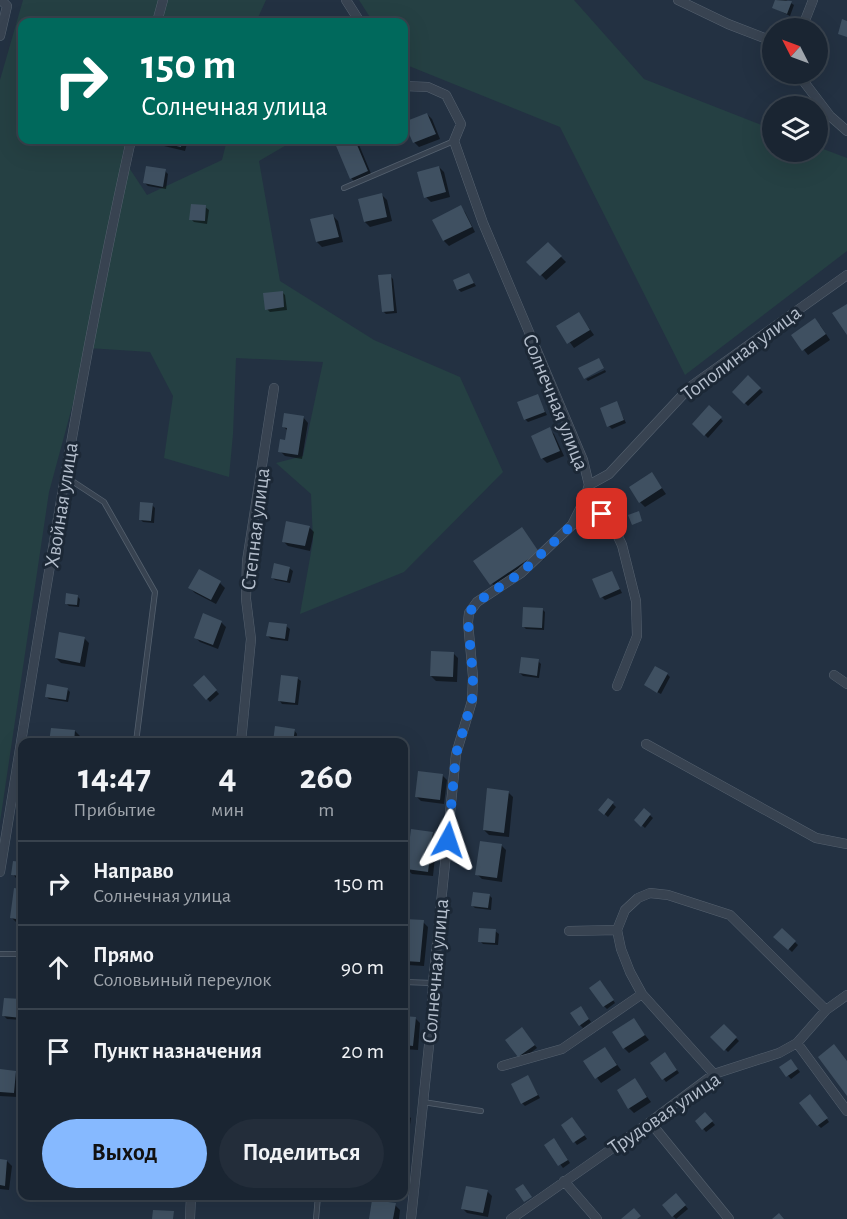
<!DOCTYPE html>
<html lang="ru">
<meta charset="utf-8">
<style>
body{margin:0;font-family:"Alegreya Sans",sans-serif;background:#232d3a;color:#f1f3f6;height:100vh;display:flex;flex-direction:column;font-size:22px;white-space:nowrap}
*{box-sizing:border-box;margin:0}
p{font-size:20px;color:#9fa5ac}
.icon{flex:none;width:33px;height:33px;fill:none;stroke:currentColor;stroke-width:2;stroke-linecap:round;stroke-linejoin:round}
.map{position:relative;flex:1;overflow:hidden}
.drawer{position:absolute;left:18px;top:738px;width:390px;height:462px;display:flex;flex-direction:column;background:#1a2532;border-radius:12px;box-shadow:0 6px 24px #0002,0 0 0 2px #38424d}
.drawer>*{flex:none}
.top-card{position:absolute;left:18px;top:18px;width:390px;height:126px;border-radius:12px;box-shadow:0 6px 24px #0002,0 0 0 2px #38424d;background:#00695c;color:#fff;overflow:hidden}
.needle{width:39px;rotate:312deg}
.tools{position:absolute;left:762px;top:18px;display:grid;gap:12px}
.tools a{display:grid;place-items:center;width:66px;height:66px;border-radius:50%;background:#1a2532;box-shadow:0 6px 24px #0002,0 0 0 2px #38424d;font-size:30px}
.pin{position:absolute;display:grid;place-items:center;width:51px;height:51px;color:#fff;margin:-26px;border-radius:12px;box-shadow:0 3px 9px #0006}
.me{position:absolute;width:66px;margin:-33px;rotate:5deg;stroke-linejoin:round;filter:drop-shadow(0 0 4px #0008)}
.turn{display:flex;align-items:center;gap:21px;height:126px;padding:0 24px;font-size:27px}
.turn .icon{width:78px;height:78px;stroke-width:2.5}
.turn b{display:block;font-size:42px;line-height:51px}
.eta{display:flex;justify-content:space-evenly;align-items:center;height:102px;text-align:center}
.eta b{font-size:36px;font-weight:700;line-height:42px}
.button{display:flex;gap:12px;margin-top:auto;padding:12px 24px}
.button a{flex:1;height:69px;border-radius:36px;background:#86b9ff;color:#111;font-size:24px;font-weight:700;line-height:69px;text-align:center}
.button a+a{background:#232d3a;color:#f1f3f6}
ul{padding:0;list-style:none}
li{display:flex;align-items:center;gap:18px;height:84px;padding:0 24px;border-top:2px solid #38424d}
li div{flex:1}
li b{display:block;font-size:22px}
li em{font-style:normal}
.map>svg:first-child{display:block}
</style>
<div class="map">
<svg width="847" height="1219" viewBox="0 0 847 1219">
<rect width="100%" height="100%" fill="#233142"/>
<path fill="#254043" d="M23 0H266L256 22H22V140H126L122 157 147 195 222 160 227 140H295L259 161 280 281 374 340 460 377 503 472 404 572 300 614 313 541 311 494 276 463 303 456 323 362 236 358 233 434 229 477 164 458 173 396 150 352 88 348 49 492 0 822V80Z
M359 0H574L644 79 772 129V152H818V147L847 158V251L685 375 560 127 404 64V22H373Z"/>
<path fill="#0007" d="M777 0H786L794 5 790 16 774 8Z
M427 114 432 119 440 139 419 147 414 142Z
M160 140H188L185 151 164 146Z
M342 140H357L372 176 356 183 351 178 336 142Z
M439 167 444 172 450 197 431 202 426 197Z
M165 171 168 174 166 189 148 186 145 183Z
M382 195 387 200 392 221 370 227 365 222Z
M205 207 209 210 207 224 194 222 191 219Z
M460 207 465 212 475 232 449 246 444 241Z
M333 216 338 221 343 242 322 247 317 242Z
M548 244 566 262 546 280 529 262Z
M469 275 476 286 461 292 458 289Z
M390 276 393 279 397 313 386 314 383 311Z
M282 292 285 295 287 310 270 312 267 309Z
M579 314 594 335 574 348 558 326Z
M820 325 830 340 808 355 793 336Z
M605 370 606 372 588 381 586 379Z
M748 377 763 392 748 406 734 392Z
M537 396 547 415 528 422 525 419Z
M616 403 626 423 612 429 609 426Z
M709 407 723 421 708 438 694 424Z
M303 417 308 423 302 459 285 456 280 451 286 442 288 431 283 426Z
M549 429 554 434 564 456 547 463 542 458Z
M652 474 666 494 645 507 640 502Z
M152 505 155 508 154 523 143 522 140 519Z
M309 527 314 532 310 551 288 546 283 541Z
M521 529 544 559 498 591 475 561Z
M289 568 293 571 290 583 275 580 272 577Z
M199 571 220 583 225 588 216 604 195 593 190 588Z
M612 573 622 593 605 600 602 597Z
M77 596 80 599 79 607 69 606 66 603Z
M542 609 545 612 544 630 526 629 523 626Z
M221 622 226 627 218 649 200 642 195 637Z
M286 626 290 629 288 641 271 639 268 636Z
M84 638 89 643 85 667 61 663 56 658Z
M453 653 458 658 457 682 436 681 431 676Z
M538 661 541 664 539 678 523 676 520 673Z
M667 674 670 677 661 694 649 688Z
M204 677 219 694 210 702 195 685Z
M297 678 301 681 298 705 282 704 279 700Z
M67 689 70 692 68 702 49 699 46 696Z
M52 729 75 731 80 736 79 742H51Z
M294 730 297 734 296 742 274 741Z
M442 775 447 780 444 804 421 801 416 796Z
M508 792 513 797 509 837 489 835 484 830Z
M609 800 616 807 608 817 600 810Z
M644 810 653 818 645 828 636 820Z
M432 833 437 838 433 876 412 874 407 869Z
M501 845 506 850 502 882 482 879 477 874Z
M14 863 22 864V878H16L13 874Z
M16 890 22 891V923H17L12 918Z
M489 895 492 898 491 910 475 908 472 905Z
M407 920 423 922 428 927 424 966 408 965 404 960Z
M782 930 798 945 792 952 776 937Z
M495 931 499 934 498 945 483 944 480 941Z
M603 985 615 1003 607 1009 604 1006Z
M5 999 22 1001V1020L7 1019 4 1016Z
M583 1011 591 1022 583 1028 580 1025Z
M404 1017 415 1018 420 1023 418 1050 404 1049Z
M633 1020 649 1040 629 1053 624 1048Z
M724 1026 739 1041 728 1052 713 1037Z
M525 1032 537 1048 522 1059 507 1040Z
M605 1048 621 1070 601 1083 585 1062Z
M668 1057 679 1073 666 1082 652 1063Z
M794 1064 800 1072 791 1079 781 1068Z
M0 1071 15 1072 20 1077 18 1097 0 1096Z
M528 1077 540 1098 525 1106 522 1103Z
M635 1080 651 1102 634 1113 629 1108Z
M813 1099 829 1122 821 1128 818 1125Z
M404 1113 411 1118 408 1138H404Z
M708 1117 715 1125 706 1132 697 1121Z
M575 1122 587 1139 577 1145 563 1126Z
M557 1143 570 1163 563 1168 546 1145Z
M404 1157 406 1160 405 1177H404Z
M0 1161H7L12 1166 9 1190 0 1189Z
M487 1191 492 1196 488 1217 467 1213 462 1208Z
M679 1198 688 1209 676 1219 673 1216Z
M395 1205 400 1210 399 1219H371Z"/>
<path fill="#3f5061" d="M775 0 792 1 787 14 772 8Z
M339 16 342 22H326Z
M842 19 847 21V37L838 34Z
M427 113 436 134 413 143 404 122Z
M158 140H182L181 147 158 142Z
M338 140H355L368 171 350 179 334 141Z
M146 166 166 169 163 187 143 183Z
M439 166 446 192 424 198 417 172Z
M382 193 387 217 364 222 358 199Z
M191 204 206 205 205 221 189 220Z
M461 205 472 227 443 241 432 220Z
M333 214 339 237 316 242 310 219Z
M548 242 562 256 540 276 526 262Z
M469 273 474 283 457 290 453 280Z
M391 274 394 311 382 312 378 275Z
M283 291 284 307 265 310 263 293Z
M847 304V335L832 313Z
M579 312 590 330 567 344 556 326Z
M815 318 826 334 802 351 791 335Z
M599 358 604 368 584 379 578 368Z
M748 375 761 388 744 404 732 392Z
M538 394 545 412 524 420 517 402Z
M617 401 624 420 607 427 600 408Z
M709 405 722 417 704 436 692 424Z
M284 413 304 416 298 455 278 452 280 439 285 440 287 428 282 427Z
M550 427 560 451 541 459 531 436Z
M652 472 662 488 639 503 629 487Z
M140 502 153 503 151 521 139 520Z
M639 511 642 521 632 525 628 515Z
M286 521 310 526 305 546 282 542Z
M522 527 539 552 490 585 473 561Z
M274 563 290 567 287 581 271 578Z
M199 569 221 581 211 600 188 588Z
M612 571 620 589 600 598 592 579Z
M66 593 78 595 77 605 65 604Z
M523 607 543 608 542 628 522 627Z
M203 613 222 621 213 645 194 638Z
M269 622 287 624 285 639 266 636Z
M59 632 85 637 80 663 55 658Z
M431 651 454 652 453 677 430 676Z
M521 657 539 659 537 676 519 673Z
M655 666 668 673 657 693 644 685Z
M204 675 217 690 206 700 193 685Z
M281 675 298 677 295 703 278 701Z
M47 684 68 688 66 700 45 697Z
M275 726 295 729 293 742H273Z
M51 728 75 730 74 742H49Z
M202 738 222 740V742H201Z
M418 771 443 774 440 800 415 797Z
M487 788 509 791 504 833 483 830Z
M608 798 614 802 604 815 598 810Z
M644 808 651 814 641 827 634 820Z
M411 829 433 832 428 872 406 869Z
M480 841 502 844 497 878 475 875Z
M13 861 22 862V876L11 875Z
M14 888 22 889V920L10 918Z
M473 892 490 894 488 908 471 906Z
M405 919 424 920 420 962 404 961Z
M479 928 496 929 495 943 478 942Z
M782 928 796 941 788 950 773 937Z
M600 980 614 1000 603 1007 589 988Z
M4 998 22 999V1018L2 1016Z
M581 1006 589 1019 579 1026 570 1013Z
M404 1016 416 1017 413 1046 404 1045Z
M634 1018 645 1035 623 1049 612 1032Z
M724 1024 737 1037 724 1051 710 1037Z
M522 1027 535 1045 518 1057 505 1040Z
M834 1044 847 1061V1096L818 1057Z
M605 1047 617 1065 595 1079 583 1061Z
M665 1052 677 1070 662 1080 650 1063Z
M791 1059 798 1069 786 1077 779 1067Z
M0 1069 16 1071 14 1093 0 1092Z
M528 1075 538 1095 521 1104 511 1084Z
M635 1078 647 1097 628 1109 617 1090Z
M810 1094 828 1118 817 1126 799 1103Z
M705 1112 713 1121 702 1130 695 1121Z
M572 1117 585 1135 573 1143 561 1125Z
M554 1138 568 1160 558 1166 544 1145Z
M0 1159 7 1160 5 1186 0 1185Z
M523 1184 532 1197 524 1202 515 1189Z
M466 1186 488 1190 483 1213 461 1209Z
M676 1193 686 1205 672 1217 662 1205Z
M372 1200 396 1203 393 1219H369Z
M634 1208 641 1216 637 1219H621Z
M153 1210 174 1211 173 1219H152Z
M779 1213 784 1219H772Z"/>
<g fill="none" stroke-linecap="round" stroke-linejoin="round">
<defs>
<path id="lane" d="M344 188 454 141
M66 477 104 502 155 592 136 742
M0 954H22
M404 982 433 983
M423 1102 481 1111
M316 1219 318 1196"/>
<path id="street" d="M346 0 360 22
M678 0 728 24 772 41
M157 22 163 0
M802 28 813 0
M0 36 7 6 1 0
M798 74 830 116 847 131
M404 86 428 87 446 95 461 124 454 141 483 223 583 460 589 485 584 501 572 525 521 573 477 602 469 613 468 622 473 677 472 701 456 754 433 983 431 1026 411 1219
M589 485 609 474 690 387 847 275
M574 524 588 515 602 514 613 526 622 545 636 601 637 636 617 686
M834 675 847 684
M241 742 251 639 246 599 247 561 274 388
M646 744 816 838 847 844
M0 872C40 627 77 382 131 140
M569 931 617 930
M797 1043 847 1111
M502 1066 562 1049 642 994
M714 1074 642 994 630 972 621 949 617 930 625 910 638 898 650 893 668 895 730 915 826 1010
M650 1122 729 1219
M564 1181 597 1219
M190 1219 191 1196
M511 1219 650 1122 714 1074 779 1053 797 1043 826 1010 847 995"/>
</defs>
<use href="#lane" stroke="#55616f" stroke-width="6"/>
<use href="#street" stroke="#55616f" stroke-width="10"/>
<use href="#lane" stroke="#384351" stroke-width="4.5"/>
<use href="#street" stroke="#384351" stroke-width="9"/>
</g>
<g fill="none" stroke-linecap="round" stroke-linejoin="round">
<path stroke="#1a73e8" stroke-width="10" stroke-dasharray="0 18" d="M448 840 456 754 472 701 473 677 468 622 469 613 477 602 521 573 572 525 588 515 602 514"/>
</g>
<g text-anchor="middle" stroke-width="6" stroke-linejoin="round" paint-order="stroke">
<g font-size="21" fill="#b4becc" stroke="#1c2836">
<text transform="translate(741 353) rotate(-37)" y="7">Тополиная улица</text>
<text transform="translate(556 402) rotate(68)" y="7">Солнечная улица</text>
<text transform="translate(61 505) rotate(-81)" y="7">Хвойная улица</text>
<text transform="translate(255 529) rotate(-83)" y="7">Степная улица</text>
<text transform="translate(435 971) rotate(-85)" y="7">Солнечная улица</text>
<text transform="translate(664 1113) rotate(-34)" y="7">Трудовая улица</text>
</g>
</g>
</svg>
<div class="tools">
<a><svg class="needle" viewBox="-14 -14 28 28"><path d="M0-13l5 13h-10z" fill="#e53935"/><path d="M0 13l5-13h-10z" fill="#9fa5ac"/></svg></a>
<a><svg class="icon" aria-label="layers" viewBox="0 0 24 24"><path d="M12 4l9 5-9 5-9-5zM3 14l9 5 9-5"/></svg></a>
</div>
<div class="pin" style="left:602px;top:514px;background:#d93025"><svg class="icon" aria-label="arrive" viewBox="0 0 24 24"><path d="M6 21V4h12l-3 4 3 4H6"/></svg></div>
<svg class="me" style="left:448px;top:840px" viewBox="-20 -20 40 40"><path d="M0-17L14 15 0 8-14 15z" fill="#1a73e8" stroke="#fff" stroke-width="4"/></svg>
<div class="top-card">
<div class="turn"><svg class="icon" aria-label="right" viewBox="0 0 24 24"><path d="M7 20v-9h11M14 6l5 5-5 5"/></svg><div><b>150 m</b>Солнечная улица</div></div>
</div>
<section class="drawer">
<div class="eta">
<div><b>14:47</b><p>Прибытие</p></div>
<div><b>4</b><p>мин</p></div>
<div><b>260</b><p>m</p></div>
</div>
<ul>
<li><svg class="icon" aria-label="right" viewBox="0 0 24 24"><path d="M7 20v-9h11M14 6l5 5-5 5"/></svg><div><b>Направо</b><p>Солнечная улица</p></div><em>150 m</em></li>
<li><svg class="icon" aria-label="ahead" viewBox="0 0 24 24"><path d="M12 20V5M6 11l6-6 6 6"/></svg><div><b>Прямо</b><p>Соловьиный переулок</p></div><em>90 m</em></li>
<li><svg class="icon" aria-label="arrive" viewBox="0 0 24 24"><path d="M6 21V4h12l-3 4 3 4H6"/></svg><div><b>Пункт назначения</b></div><em>20 m</em></li>
</ul>
<div class="button"><a>Выход</a><a>Поделиться</a></div>
</section>
</div>
